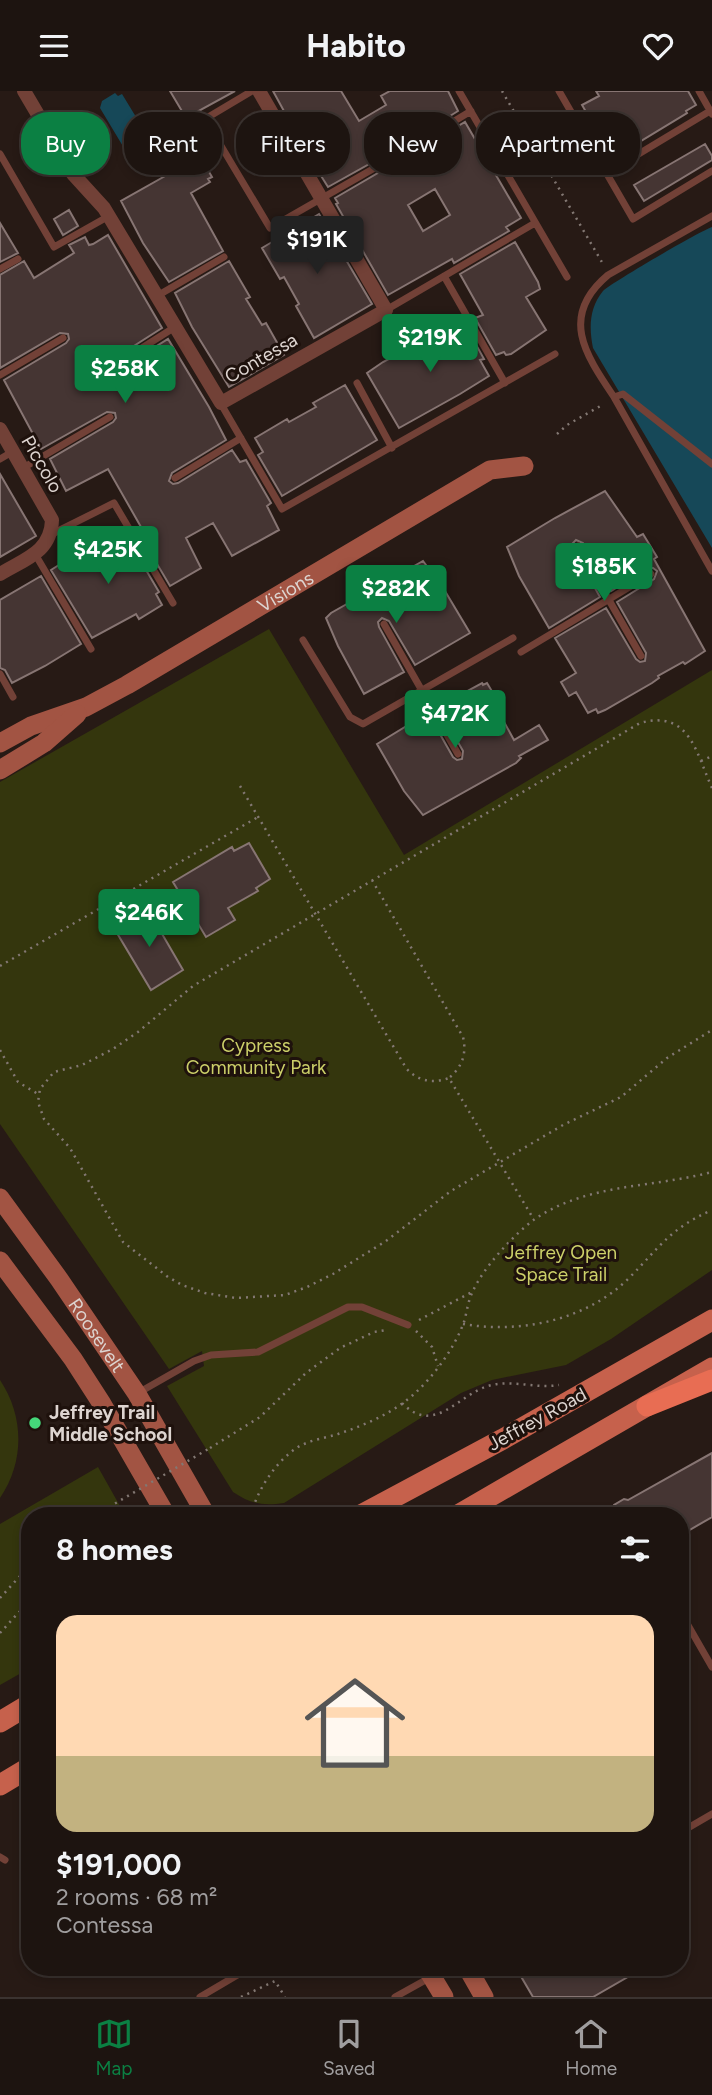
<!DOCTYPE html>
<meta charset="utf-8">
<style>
:root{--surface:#1d1410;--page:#2a211e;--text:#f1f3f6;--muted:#a09e9f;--line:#3b3330;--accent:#0b8043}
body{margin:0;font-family:Figtree,sans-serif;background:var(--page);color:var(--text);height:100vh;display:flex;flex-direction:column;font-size:26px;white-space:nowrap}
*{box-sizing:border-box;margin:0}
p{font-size:23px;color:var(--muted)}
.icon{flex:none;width:38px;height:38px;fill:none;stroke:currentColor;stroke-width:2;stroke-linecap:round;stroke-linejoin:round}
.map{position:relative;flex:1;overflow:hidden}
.side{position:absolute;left:21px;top:1416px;width:668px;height:469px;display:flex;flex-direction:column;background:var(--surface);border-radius:28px;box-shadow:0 4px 10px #0003,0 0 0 2px var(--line)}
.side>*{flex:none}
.top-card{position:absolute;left:21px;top:21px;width:670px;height:63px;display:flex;gap:14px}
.price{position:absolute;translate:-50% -60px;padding:0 16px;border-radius:7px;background:var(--accent);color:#fff;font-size:23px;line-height:46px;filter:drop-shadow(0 2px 4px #0008)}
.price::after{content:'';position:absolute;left:50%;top:42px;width:21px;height:16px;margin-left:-10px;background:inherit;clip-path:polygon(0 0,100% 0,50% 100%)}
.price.on{background:#222;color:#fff}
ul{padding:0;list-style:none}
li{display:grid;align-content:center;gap:14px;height:371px;padding:0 35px}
li span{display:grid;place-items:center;height:217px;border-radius:21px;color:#555}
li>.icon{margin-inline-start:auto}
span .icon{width:126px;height:126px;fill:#fffc;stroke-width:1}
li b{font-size:30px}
h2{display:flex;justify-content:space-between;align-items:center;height:84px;padding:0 35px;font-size:30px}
.pill{padding:0 24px;border-radius:28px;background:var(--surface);box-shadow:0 4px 10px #0003,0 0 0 2px var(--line);font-size:24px;line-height:63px}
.pill.on{background:var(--accent);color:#fff}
header{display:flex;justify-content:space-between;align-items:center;height:91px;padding:0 35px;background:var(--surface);font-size:32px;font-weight:700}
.tabs{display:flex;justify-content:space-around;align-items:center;height:98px;border-top:2px solid var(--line);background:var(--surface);font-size:19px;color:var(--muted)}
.tabs a{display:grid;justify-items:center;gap:4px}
.tabs .on{color:var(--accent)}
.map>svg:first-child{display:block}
.green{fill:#34360d}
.water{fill:#164858}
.building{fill:#453533;stroke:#877573;stroke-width:2;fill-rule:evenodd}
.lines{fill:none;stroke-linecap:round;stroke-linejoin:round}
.path{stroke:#837873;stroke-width:2.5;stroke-dasharray:2 5;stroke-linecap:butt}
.lane{stroke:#724137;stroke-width:7}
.street{stroke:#724137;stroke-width:14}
.secondary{stroke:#a25443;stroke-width:19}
.primary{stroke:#c6614c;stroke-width:21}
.highway{stroke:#e86d53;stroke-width:21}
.path-bridge{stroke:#837873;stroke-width:2.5;stroke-dasharray:2 5;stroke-linecap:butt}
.poi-dot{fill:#45d77a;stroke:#1e110c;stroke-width:2.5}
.labels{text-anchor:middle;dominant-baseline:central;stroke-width:6;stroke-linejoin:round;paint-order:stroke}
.street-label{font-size:19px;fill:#ddd4d0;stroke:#1e110c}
.park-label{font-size:19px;fill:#ccd069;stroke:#1e110c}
.poi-label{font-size:19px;font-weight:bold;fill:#ddd4d0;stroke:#1e110c;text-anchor:start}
</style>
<header><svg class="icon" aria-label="menu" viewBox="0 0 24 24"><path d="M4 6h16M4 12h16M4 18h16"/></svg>Habito<svg class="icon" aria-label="heart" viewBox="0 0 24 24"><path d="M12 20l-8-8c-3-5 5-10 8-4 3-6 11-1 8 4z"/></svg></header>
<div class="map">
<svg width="712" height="1906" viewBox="0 0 712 1906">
<rect width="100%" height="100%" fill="#271a15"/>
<path class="green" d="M269 538 404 764 712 579V1179L611 1248 566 1274 492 1289 461 1302 284 1412C263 1415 251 1413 233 1401L167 1295 204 1275 202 1260 169 1278 0 1033V691Z
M0 1289C24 1325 25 1370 0 1407Z
M98 1376 125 1424H30V1577L0 1594V1433Z"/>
<path class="water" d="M115 2 118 5 122 3 147 44 144 47 145 52 131 60 128 57H124L100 17 102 10Z
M712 136V457L593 257C589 237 589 217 603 200 611 192 700 140 712 136Z"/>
<path class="building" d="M170 0H235L186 27Z
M273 0H341L359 30 386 14 381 5 390 0H448L458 20 402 55 399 63 403 66 408 65 465 31 521 127 506 136 509 140 454 172 452 168 388 204 336 113 338 112 335 107 388 76 391 69 387 65 382 66 328 96 308 64ZM435 98 450 124 423 140 408 114Z
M596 0H688L696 14 686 20 687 22 631 56 611 64 582 14 599 5Z
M82 25 91 41 93 40 107 68 93 76 85 62 82 63 68 33Z
M705 53 712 65V69L644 110 634 94Z
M192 59 194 62 197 60 212 86 208 88 210 91 191 102 223 160 169 191 143 152 121 110 174 80 171 76 175 73 173 70Z
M69 119 78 135 63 144 54 128Z
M319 123 372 213 314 247 296 215 299 213 284 186 280 188 262 157Z
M0 132 18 162 0 171Z
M108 144 162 237 109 271 107 279 110 282 115 281 168 248 209 316 226 349 172 382 169 390 173 393 178 392 232 359 240 371 246 369 271 412 267 415 279 439 232 465 213 432 186 447 201 477 170 495 137 439 141 436 108 378 66 400 50 368 113 331 116 327 115 322 107 321 41 358 4 289 66 252 69 248 68 243 60 242 0 277V184L24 170 34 187 74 162 69 154 85 146 89 154 93 153Z
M515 151 538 191 540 198 526 206 546 239 511 263 506 264 504 261 496 264 475 227 483 224 460 183Z
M229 170 250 206 246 208 262 234 266 232 284 264 229 296 192 236 175 202Z
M457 229 459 234 464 232 484 268 480 269 489 285 460 303 399 337 367 282 383 271 398 263 400 267 427 252 424 248Z
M345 294 377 349 282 405 258 364 263 361 255 347 287 328 289 331 316 316 313 312Z
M0 383 36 445 0 466Z
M605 400 637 446 643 443 657 466 654 468 705 560 685 573 683 571 658 585 659 587 652 592 605 619 598 622 596 618 588 622 576 601 569 605 561 591 576 582 555 547 606 517 636 568 640 571 645 570 646 562 617 511 654 488 657 480 653 477H648L611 500 583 452 576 449 572 453 573 458 600 506 549 537 519 485 507 456 555 427Z
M126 445 159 501 156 503 162 514 139 528 136 523 92 547 51 479 81 460 87 466Z
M423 470 442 495 470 542 415 574 389 530 382 527 378 531 379 536 404 581 364 603 338 555 326 527 331 522Z
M41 485 81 553 45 575 12 592 5 579 0 577V509Z
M482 592 483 594 487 592 496 607 492 609 514 649 539 634 548 649 519 665 521 667 516 672 423 724 404 700 377 653 428 622 453 666 457 669 462 668 463 660 438 616Z
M249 752 270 788 256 797 258 800 228 817 235 829 206 846 173 791 232 756 234 760Z
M147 817 183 879 151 899 114 837Z
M712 1362V1426L681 1444V1424H611L614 1414 624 1408 628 1409Z
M529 1876H645L593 1906H533L519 1882Z"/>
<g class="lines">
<path class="path" d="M502 0 603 173
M557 343 567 334 604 313
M701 670 712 665
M240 695 406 977C417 990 433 993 449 987L533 1127
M712 697C696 662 690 618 640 632L193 895 138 941 113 958 82 974 54 981 40 998 38 1011 44 1028 70 1057 123 1151 168 1186 182 1194 205 1202 236 1207 285 1204 307 1196 333 1183 386 1150 451 1100 563 1034 621 1006 667 967 712 939
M372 789 463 946C467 963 462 976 449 987
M0 875 258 726
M0 959 18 991 38 1003
M419 1229 472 1201
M463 1233C521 1243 587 1229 629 1187 660 1156 669 1138 712 1119
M416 1240 432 1256 438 1275
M402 1312C434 1345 458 1304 488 1295 511 1288 536 1298 559 1294
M210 1357 260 1326 306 1282 340 1257 374 1241 386 1239
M95 1424 109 1416
M251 1424C257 1399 276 1370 298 1356 310 1349 325 1347 338 1343 365 1334 391 1323 413 1304 434 1285 454 1258 464 1231 467 1221 468 1209 473 1200 483 1177 514 1143 535 1128 588 1092 652 1097 712 1081
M0 1507 30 1474
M0 1542 19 1521 30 1515
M241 1906 275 1890 285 1906"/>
<path class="lane" d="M252 0 205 28 270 137 385 71
M459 0 567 186
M559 0 633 128 712 80
M699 0 712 23
M405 60 471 20
M0 63 54 156 109 125
M607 82 710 20
M712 125 608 184C559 225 585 263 614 306L712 480
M0 178 18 168
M444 185 505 292
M157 205 224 166
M386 219 535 132
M112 276 175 236
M0 284 63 247
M357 292 392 357
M614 306 623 303 712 373
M221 313 282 418 555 263
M0 368 12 361
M23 377 110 326
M175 387 241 347
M52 443 114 412 173 512
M578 455 641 565
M35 463 91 558
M384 533 458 663
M303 549 350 626 363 633 513 547
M521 561 651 483
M0 583 13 606
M138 1302 194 1270 211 1264 258 1261 348 1216H362L408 1234
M681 1522 712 1576
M681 1741 712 1723
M0 1766 5 1769
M200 1906 251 1876
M395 1906 431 1886"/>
<path class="street" d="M24 0 73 83 104 117 221 312 386 219 259 0
M0 338 52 429C51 461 25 468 0 483"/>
<g class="secondary">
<path id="s1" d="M0 652 31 635 86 616 127 594 490 379 524 375"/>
<path d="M0 679 44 652 77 623"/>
<path id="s2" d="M0 1107 59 1188 137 1303 206 1424"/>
<path d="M0 1170 73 1268 102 1313 166 1424"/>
<path d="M426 1876 444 1906"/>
<path d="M467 1876 484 1906"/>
</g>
<path class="primary" d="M361 1424 503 1348 712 1229
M458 1424 712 1277
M0 1631 30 1613
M0 1694 30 1676"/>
<path class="highway" d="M647 1315 712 1289"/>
<path class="path-bridge" d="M109 1416 210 1357"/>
</g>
<circle class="poi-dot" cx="35" cy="1332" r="7"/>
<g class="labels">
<g class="street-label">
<text transform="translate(261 267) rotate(-30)">Contessa</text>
<text transform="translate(42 373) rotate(60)">Piccolo</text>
<text stroke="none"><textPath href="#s1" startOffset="324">Visions</textPath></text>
<text stroke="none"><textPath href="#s2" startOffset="168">Roosevelt</textPath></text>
<text transform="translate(537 1328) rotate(-29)">Jeffrey Road</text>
</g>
<g class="park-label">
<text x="256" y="954">Cypress<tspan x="256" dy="22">Community Park</tspan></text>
<text x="561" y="1161">Jeffrey Open<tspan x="561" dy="22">Space Trail</tspan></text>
</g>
<g class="poi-label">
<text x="49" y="1321">Jeffrey Trail<tspan x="49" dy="22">Middle School</tspan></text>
</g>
</g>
</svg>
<b class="price on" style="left:317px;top:185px">$191K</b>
<b class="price" style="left:430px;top:283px">$219K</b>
<b class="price" style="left:125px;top:314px">$258K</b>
<b class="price" style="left:108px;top:495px">$425K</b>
<b class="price" style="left:604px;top:512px">$185K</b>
<b class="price" style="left:396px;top:534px">$282K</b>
<b class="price" style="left:455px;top:659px">$472K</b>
<b class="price" style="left:149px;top:858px">$246K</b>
<div class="top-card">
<a class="pill on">Buy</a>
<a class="pill">Rent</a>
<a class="pill">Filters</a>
<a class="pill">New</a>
<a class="pill">Apartment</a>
</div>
<section class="side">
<h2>8 homes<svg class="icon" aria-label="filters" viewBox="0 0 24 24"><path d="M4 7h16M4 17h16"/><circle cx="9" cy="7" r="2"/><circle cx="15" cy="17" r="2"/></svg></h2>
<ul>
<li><span style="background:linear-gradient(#ffd9b3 65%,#c2b280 0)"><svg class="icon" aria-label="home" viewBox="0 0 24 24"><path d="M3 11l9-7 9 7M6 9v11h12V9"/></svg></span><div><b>$191,000</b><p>2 rooms · 68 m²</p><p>Contessa</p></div></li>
</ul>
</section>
</div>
<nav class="tabs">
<a class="on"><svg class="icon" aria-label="map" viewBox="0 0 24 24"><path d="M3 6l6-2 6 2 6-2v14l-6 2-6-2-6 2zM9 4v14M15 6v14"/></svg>Map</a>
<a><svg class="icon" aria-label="saved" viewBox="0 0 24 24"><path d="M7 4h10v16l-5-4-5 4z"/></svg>Saved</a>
<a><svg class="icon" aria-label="home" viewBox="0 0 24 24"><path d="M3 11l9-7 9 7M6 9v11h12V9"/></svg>Home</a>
</nav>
